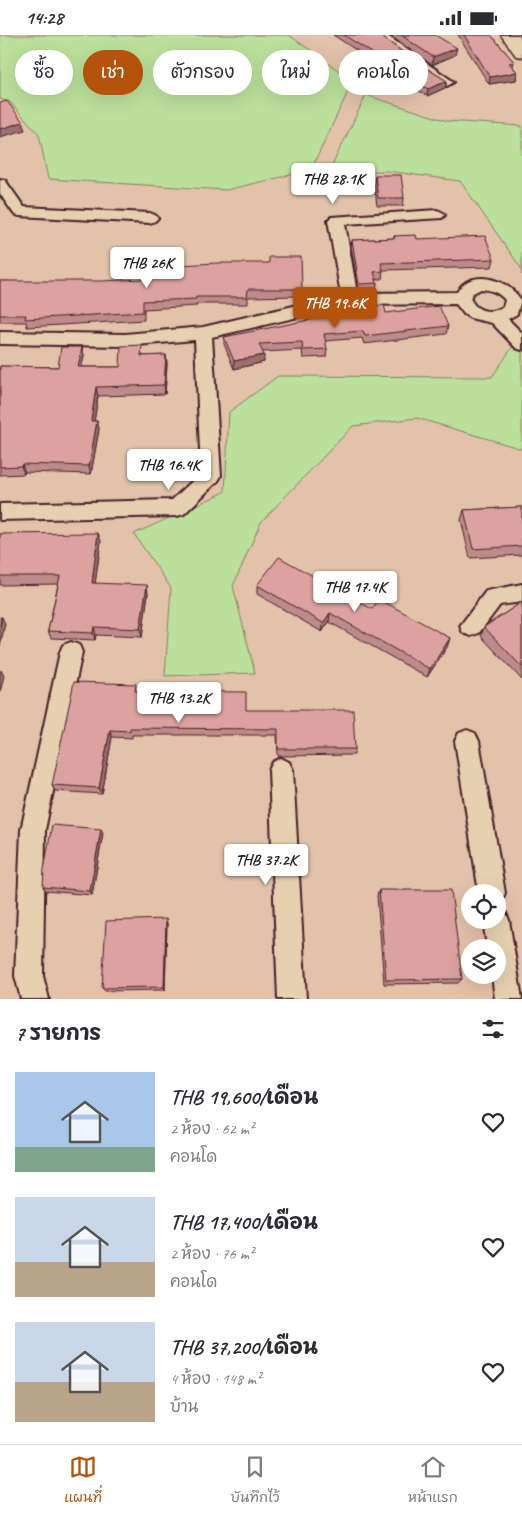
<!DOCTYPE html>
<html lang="th">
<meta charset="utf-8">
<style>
:root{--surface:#fff;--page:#f7f7f7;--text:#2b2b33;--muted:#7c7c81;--line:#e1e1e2;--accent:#b45309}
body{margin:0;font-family:Caveat,"Playpen Sans Thai",sans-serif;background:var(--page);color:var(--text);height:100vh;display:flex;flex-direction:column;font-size:19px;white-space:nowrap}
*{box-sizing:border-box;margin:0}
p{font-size:16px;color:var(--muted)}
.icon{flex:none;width:28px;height:28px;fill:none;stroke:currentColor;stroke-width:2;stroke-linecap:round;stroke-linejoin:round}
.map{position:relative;height:964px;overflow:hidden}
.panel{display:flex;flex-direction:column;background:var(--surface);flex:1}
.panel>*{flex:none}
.banner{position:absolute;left:15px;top:15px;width:492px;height:45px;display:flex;gap:10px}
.fabs{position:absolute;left:461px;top:849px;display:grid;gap:10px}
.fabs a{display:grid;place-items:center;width:45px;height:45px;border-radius:50%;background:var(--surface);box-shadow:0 5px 20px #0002;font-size:25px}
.price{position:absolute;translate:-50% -42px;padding:0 11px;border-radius:5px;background:#fff;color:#222;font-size:16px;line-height:32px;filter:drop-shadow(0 1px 2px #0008)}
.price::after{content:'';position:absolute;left:50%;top:30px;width:15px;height:11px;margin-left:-8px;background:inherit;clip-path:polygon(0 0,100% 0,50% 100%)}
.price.selected{background:var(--accent);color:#fff}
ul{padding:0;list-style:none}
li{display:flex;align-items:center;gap:15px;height:125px;padding:0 15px}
li span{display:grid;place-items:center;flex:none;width:140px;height:100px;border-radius:0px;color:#555}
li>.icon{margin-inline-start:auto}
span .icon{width:60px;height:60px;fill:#fffc;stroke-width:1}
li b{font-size:21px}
h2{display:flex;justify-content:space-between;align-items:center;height:60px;padding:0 15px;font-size:21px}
.chip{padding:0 18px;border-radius:22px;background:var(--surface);box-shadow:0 5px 20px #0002;font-size:18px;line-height:45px}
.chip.selected{background:var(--accent);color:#fff}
.status{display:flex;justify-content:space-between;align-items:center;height:35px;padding:0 25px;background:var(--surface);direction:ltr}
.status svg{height:14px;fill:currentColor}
.tabs{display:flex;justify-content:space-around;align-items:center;height:70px;border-top:1px solid var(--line);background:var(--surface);font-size:14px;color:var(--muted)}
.tabs a{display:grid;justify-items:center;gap:2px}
.tabs .selected{color:var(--accent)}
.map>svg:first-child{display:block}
.green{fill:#bae09b;stroke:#828063}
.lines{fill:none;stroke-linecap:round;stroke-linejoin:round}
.street-casing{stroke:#4a1f2b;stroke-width:4}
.secondary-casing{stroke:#4a1f2b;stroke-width:3}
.street{fill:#e6d0af;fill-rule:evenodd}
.secondary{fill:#e6d0af;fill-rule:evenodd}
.wall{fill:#bd8b89;stroke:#4a1f2b}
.shaded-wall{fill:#9a716f;stroke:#4a1f2b}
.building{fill:#dca29f;stroke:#4a1f2b}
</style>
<div class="status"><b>14:28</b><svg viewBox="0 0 49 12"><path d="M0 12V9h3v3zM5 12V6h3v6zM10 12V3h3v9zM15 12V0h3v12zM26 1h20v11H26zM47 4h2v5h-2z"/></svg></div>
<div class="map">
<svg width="522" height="964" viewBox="0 0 522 964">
<rect width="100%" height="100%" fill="#e3c2aa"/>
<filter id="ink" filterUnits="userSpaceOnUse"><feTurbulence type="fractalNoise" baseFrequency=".02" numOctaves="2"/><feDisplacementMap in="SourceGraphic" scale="10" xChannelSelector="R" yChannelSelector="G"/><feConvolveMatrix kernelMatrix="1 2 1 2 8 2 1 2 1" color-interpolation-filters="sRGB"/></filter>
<g filter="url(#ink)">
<path class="green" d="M0 0H289L353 46 311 135 226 155 48 144 39 99 10 67 0 64Z
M366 60 447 86 522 91V240L521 233 460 146 387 136 329 137Z
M522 298V414L417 383 353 391 261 487 233 551 255 638 165 641 171 553 134 499 225 457 229 377 278 341 492 342Z"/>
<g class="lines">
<g class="street-casing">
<path id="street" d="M372 0H386L454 47 447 51 442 50Z
M0 144 5 145 24 172 150 178 155 180 158 183 155 186 150 188 19 181 14 179 0 159Z
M437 175 442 177 445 180 442 183 345 189 357 258 457 257C471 232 508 244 521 265L517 279 508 284 522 298V315L516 313 492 288 470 283 464 279 456 269 350 270 212 302 221 441 218 446 184 479 177 481 0 485V469L172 465 201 438 195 305 125 311 0 309V297L125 299 203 292 341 260 328 185 331 182ZM481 254C491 255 498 257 505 265L503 272C491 279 476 277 470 263L473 258Z
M522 549V567L500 570 479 598 471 601 463 598 460 591 486 556Z
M71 607 79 610 82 617 45 795 43 941 49 964H21L15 941 21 795 60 617 63 610Z
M467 695 475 698 479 706 505 858 501 867 498 869V858H479L455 706 459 698Z
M281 723 289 727 293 735 306 964H278L269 735 273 727Z
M498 873 505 876 509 885 522 964H495L492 940H498V912H487L483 885H498Z"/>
</g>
<g class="secondary-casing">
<path id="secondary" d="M501 0H519L522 5V22L516 21Z"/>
</g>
<use href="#street" class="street"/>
<use href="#secondary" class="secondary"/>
</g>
<path class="wall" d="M333 0H379L418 28 447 46 445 53 427 61Z
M389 0H435L455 20 432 30Z
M458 0H491L514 27 513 32 517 37 516 45 489 49Z
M375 140 404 163 403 171H377L374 148Z
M394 201 417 204 494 224 492 232 383 235 382 244H376L377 248 376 256H359L351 212 352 205 394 203Z
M0 246 302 254V261L248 262V269H196L197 271 144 274V285L27 292 26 287H0Z
M386 278 448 291 446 299 364 309 362 303 325 306 327 314 326 322 303 323 302 315 262 317 264 327 234 334 224 309V302Z
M143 319V321L166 320 167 329 165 359 98 361 94 386H97L99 394 91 439 25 437 24 439 0 440V331L58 332 84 320 82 332H120Z
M522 472V520L470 523 461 485 464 475Z
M0 499 101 506 95 548 148 558 142 602 96 600 95 605 51 603 48 596 58 549 0 550Z
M257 550 372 574 450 603 447 612 427 642 329 587 322 597 257 559Z
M522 567V645L481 601 484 592Z
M137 656 246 675 355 714 354 720 278 721 277 700H132V703L112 702 102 759 55 756 52 750Z
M103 798 92 860 46 856 43 852Z
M379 855 462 944 458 948 384 949 377 861Z
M167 888 165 955 105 956 102 953Z"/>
<path class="shaded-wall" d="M457 13 455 20 432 30 433 22Z
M517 37 516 45 489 49 490 42Z
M447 46 445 53 427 61 428 54Z
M23 87 25 95 0 102V94Z
M82 312 84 320 80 341 78 332Z
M166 320 167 329 165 359 164 350Z
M264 320V327L234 334V326Z
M96 352 98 361 93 394 91 386Z
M97 386 99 394 91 439 89 431Z
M22 429 25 437 24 439 21 431Z
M98 498 101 506 94 556 92 548Z
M147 550 148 558 142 602 140 594Z
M330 578 329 587 322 597 323 588Z
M2 582 5 589 0 612V591Z
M94 592 96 600 95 605 93 598Z
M450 603 447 612 427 642 430 634Z
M1 635 4 641 0 658V639Z
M110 695 112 702 102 759 99 753Z
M101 794 103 798 92 860 90 856Z
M166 884 167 888 165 955 164 952Z"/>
<path class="building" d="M344 0H379L418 28 447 46 428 54Z
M401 0H435L457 13 433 22Z
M464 0H491L514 27 509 28 517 37 490 42Z
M7 66 23 87 0 94V68Z
M375 140H401L404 163H378Z
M416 200 417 204 485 201 494 224 381 228 383 236 374 237 377 248 359 249 352 205 395 203 394 201Z
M269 222H301L302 254H248L247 262H196V264L143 266V277L25 284 26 280H0V246H101L163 243 162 231 217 228H269Z
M384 270 386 278 439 271 448 291 365 301 363 296 324 299 327 314 303 315 302 307 259 309 264 320 234 326 224 302Z
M142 310 141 321 166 320 164 350 96 352 91 386H97L89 431 22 429 21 431 0 432V331L58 332 61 312H82L78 332H120L121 311Z
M522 472V511L473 514 464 475Z
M98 498 92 548 147 550 140 594 94 592 93 598 48 596 60 541H0V499Z
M279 522 372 574 379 564 450 603 430 634 330 578 323 588 257 550Z
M522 567V632L484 592Z
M0 582H2L0 591Z
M74 647 136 649 135 656 246 657V675H353L355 714H278V694L130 693V696L110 695 99 753 52 750Z
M52 790 101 794 90 856 43 852 44 834Z
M379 855H451L462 944 386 945Z
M166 884 164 952 102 953 106 886Z"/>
</g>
</svg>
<div class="fabs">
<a><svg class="icon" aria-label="locate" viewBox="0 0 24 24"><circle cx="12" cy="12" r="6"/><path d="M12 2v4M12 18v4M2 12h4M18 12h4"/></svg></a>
<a><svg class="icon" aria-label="layers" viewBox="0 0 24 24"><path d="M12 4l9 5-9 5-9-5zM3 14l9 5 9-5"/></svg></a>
</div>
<b class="price" style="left:333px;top:170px">THB 28.1K</b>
<b class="price" style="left:147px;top:254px">THB 26K</b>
<b class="price selected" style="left:335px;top:294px">THB 19.6K</b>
<b class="price" style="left:169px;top:456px">THB 16.4K</b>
<b class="price" style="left:355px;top:578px">THB 17.4K</b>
<b class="price" style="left:179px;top:689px">THB 13.2K</b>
<b class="price" style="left:266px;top:851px">THB 37.2K</b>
<div class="banner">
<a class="chip">ซื้อ</a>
<a class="chip selected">เช่า</a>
<a class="chip">ตัวกรอง</a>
<a class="chip">ใหม่</a>
<a class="chip">คอนโด</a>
</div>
</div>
<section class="panel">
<h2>7 รายการ<svg class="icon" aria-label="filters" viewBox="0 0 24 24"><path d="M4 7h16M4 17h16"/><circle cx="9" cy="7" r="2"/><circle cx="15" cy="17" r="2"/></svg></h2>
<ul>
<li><span style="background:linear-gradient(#a9c7e8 75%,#7fa58c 0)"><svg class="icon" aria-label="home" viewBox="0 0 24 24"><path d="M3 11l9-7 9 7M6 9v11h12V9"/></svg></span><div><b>THB 19,600/เดือน</b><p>2 ห้อง · 62 m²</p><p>คอนโด</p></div><svg class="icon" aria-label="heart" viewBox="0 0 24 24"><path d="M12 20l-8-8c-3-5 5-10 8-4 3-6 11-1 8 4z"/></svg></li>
<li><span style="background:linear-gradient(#c9d6e8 65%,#b9a48a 0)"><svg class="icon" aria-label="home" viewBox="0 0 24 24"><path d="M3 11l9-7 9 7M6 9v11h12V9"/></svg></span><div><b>THB 17,400/เดือน</b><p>2 ห้อง · 76 m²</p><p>คอนโด</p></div><svg class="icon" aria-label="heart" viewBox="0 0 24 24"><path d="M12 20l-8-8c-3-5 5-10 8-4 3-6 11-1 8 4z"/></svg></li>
<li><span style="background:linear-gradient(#c9d6e8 60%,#b9a48a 0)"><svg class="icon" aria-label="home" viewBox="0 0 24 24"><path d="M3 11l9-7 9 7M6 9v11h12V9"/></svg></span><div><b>THB 37,200/เดือน</b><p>4 ห้อง · 148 m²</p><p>บ้าน</p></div><svg class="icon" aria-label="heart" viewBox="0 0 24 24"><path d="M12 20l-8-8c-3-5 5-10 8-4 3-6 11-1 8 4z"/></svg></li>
</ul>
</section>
<nav class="tabs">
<a class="selected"><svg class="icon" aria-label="map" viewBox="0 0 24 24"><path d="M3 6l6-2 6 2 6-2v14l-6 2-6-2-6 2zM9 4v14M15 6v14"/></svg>แผนที่</a>
<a><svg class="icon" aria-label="saved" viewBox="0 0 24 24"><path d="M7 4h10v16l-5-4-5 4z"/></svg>บันทึกไว้</a>
<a><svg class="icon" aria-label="home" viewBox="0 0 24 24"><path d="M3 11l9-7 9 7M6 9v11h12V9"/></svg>หน้าแรก</a>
</nav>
